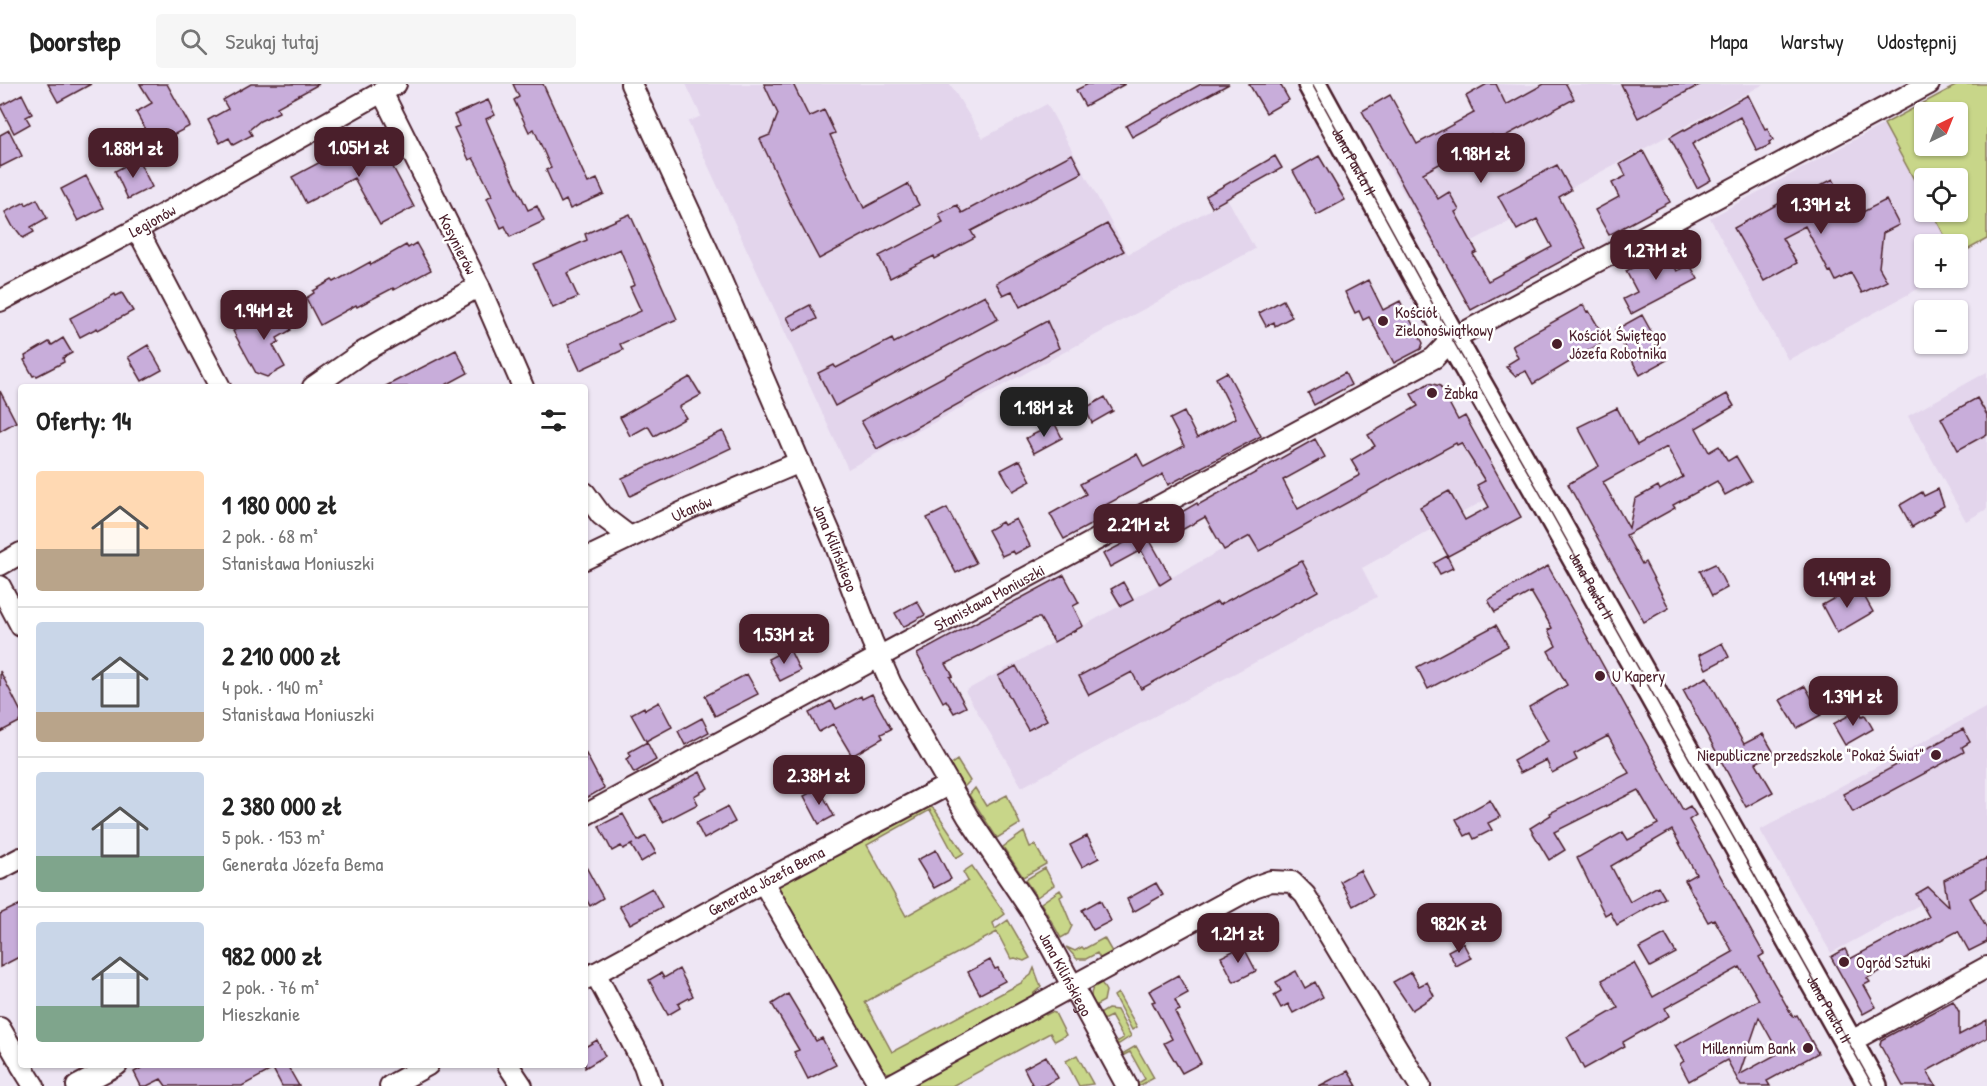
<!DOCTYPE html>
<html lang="pl">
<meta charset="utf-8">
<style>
:root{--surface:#fff;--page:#f6f6f6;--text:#222;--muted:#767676;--line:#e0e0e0;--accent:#4a1f2b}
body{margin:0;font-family:"Patrick Hand",sans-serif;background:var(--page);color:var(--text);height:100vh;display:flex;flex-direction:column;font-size:22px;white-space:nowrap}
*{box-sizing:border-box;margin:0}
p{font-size:20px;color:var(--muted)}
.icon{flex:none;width:33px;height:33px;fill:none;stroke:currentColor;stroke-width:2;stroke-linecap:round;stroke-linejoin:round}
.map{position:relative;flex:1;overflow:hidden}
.side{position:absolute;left:18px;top:300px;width:570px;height:684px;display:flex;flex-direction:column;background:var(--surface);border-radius:6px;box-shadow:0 2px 4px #0004}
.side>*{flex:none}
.needle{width:39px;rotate:43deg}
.controls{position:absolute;left:1914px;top:18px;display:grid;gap:12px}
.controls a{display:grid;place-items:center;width:54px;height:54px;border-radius:6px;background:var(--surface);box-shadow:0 2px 4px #0004;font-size:30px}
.price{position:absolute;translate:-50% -51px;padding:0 14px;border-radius:12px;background:var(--accent);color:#fff;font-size:20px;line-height:39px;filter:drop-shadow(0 2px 3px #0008)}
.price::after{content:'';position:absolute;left:50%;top:36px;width:18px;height:14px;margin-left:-9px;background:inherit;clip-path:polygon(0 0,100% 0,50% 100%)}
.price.active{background:#222;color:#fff}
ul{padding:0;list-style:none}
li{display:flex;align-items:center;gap:18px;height:150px;padding:0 18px}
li+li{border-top:2px solid var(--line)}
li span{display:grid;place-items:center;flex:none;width:168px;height:120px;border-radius:6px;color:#555}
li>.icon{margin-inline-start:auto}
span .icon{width:72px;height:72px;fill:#fffc;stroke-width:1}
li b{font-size:26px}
h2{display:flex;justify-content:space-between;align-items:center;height:72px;padding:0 18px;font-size:26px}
header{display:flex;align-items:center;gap:36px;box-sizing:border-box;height:84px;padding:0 30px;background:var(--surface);border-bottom:2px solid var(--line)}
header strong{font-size:28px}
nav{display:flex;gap:33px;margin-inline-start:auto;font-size:21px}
.search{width:420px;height:54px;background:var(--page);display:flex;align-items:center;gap:15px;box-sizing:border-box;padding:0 21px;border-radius:6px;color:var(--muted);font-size:22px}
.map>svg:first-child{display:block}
.built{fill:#e3d5ec}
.green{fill:#c8d689;stroke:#897a5a;stroke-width:1.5;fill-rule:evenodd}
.building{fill:#c8adda;stroke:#4a1f2b;stroke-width:1.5;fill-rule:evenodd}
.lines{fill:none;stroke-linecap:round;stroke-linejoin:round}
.minor-casing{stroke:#4a1f2b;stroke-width:24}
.secondary-casing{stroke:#4a1f2b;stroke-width:32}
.minor{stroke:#fff;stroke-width:20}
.secondary{stroke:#fff;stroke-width:27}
.tram{stroke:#4a1f2b;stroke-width:1.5}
.poi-dot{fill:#4a1f2b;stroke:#fff;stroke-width:2}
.labels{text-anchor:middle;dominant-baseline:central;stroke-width:5;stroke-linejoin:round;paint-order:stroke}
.street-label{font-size:16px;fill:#4a1f2b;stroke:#fff}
.poi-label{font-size:16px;fill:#4a1f2b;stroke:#fff;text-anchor:start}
</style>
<header>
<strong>Doorstep</strong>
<div class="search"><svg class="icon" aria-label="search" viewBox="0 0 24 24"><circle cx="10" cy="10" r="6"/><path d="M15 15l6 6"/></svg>Szukaj tutaj</div>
<nav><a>Mapa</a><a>Warstwy</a><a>Udostępnij</a></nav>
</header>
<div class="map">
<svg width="1987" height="1002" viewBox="0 0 1987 1002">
<rect width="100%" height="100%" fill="#eee6f4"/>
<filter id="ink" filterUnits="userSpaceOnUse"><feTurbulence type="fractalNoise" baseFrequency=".0167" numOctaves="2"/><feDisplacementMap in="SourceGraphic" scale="12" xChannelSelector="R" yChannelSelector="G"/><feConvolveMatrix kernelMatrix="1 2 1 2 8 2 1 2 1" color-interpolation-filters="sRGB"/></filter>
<g filter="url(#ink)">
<path class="built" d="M686 0H950L983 54 1047 20 1128 170 1228 116 1255 165 848 385 688 38 701 32Z
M1495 0 1522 1 1764 0 1441 174 1386 78 1513 5 1501 11Z
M1884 40 1924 114V128H1932L1949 160H1924V194H1938L1788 276 1710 134Z
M1987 288V425L1966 437 1908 332Z
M1465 332 1505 405 1362 484 1377 513 1022 703 965 607Z
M1987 623V804L1930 836 1921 820 1831 869 1760 746Z"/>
<path class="green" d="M1959 0H1987V155L1958 171V160H1949L1932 128H1958V94H1924V114L1884 40ZM1924 28H1958V62H1924Z
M957 676 970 697 964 703 950 681Z
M975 704 986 722 1007 711 1020 740 997 754 969 711Z
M924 721 927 724 931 723 935 726 964 769 956 774 930 726 867 761 906 832 968 797 963 788 972 782 1005 830 993 839 995 845 1008 836 1030 874 1024 877 1015 874 1011 875 997 848 865 918 892 968 1023 898V897L1031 891 1034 884 1041 903 1034 909 1036 913 897 987 886 989 879 986 776 799Z
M1024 748 1030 763 1035 761 1046 780 1023 793 1003 763Z
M1045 784 1054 801 1037 813 1025 796Z
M1060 806 1063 811 1060 813 1072 842 1068 850 1061 854 1041 819Z
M1104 854 1115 873 1102 878 1097 869 1086 875H1077L1066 863 1075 867 1082 863 1084 865Z
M1100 896 1106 907 1104 917 1093 923C1089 911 1091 903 1100 896Z
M1118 909 1137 943 1132 946 1114 912Z
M1108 925 1117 926 1131 952 1119 960H1114L1123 954 1111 932 1101 937 1098 931Z
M1043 926 1046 931 1051 928 1055 929 1066 951 1055 957 1050 949 952 1002H911L913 999Z
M1136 962 1154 994 1139 1002 1135 1001 1145 995 1130 968 1120 973 1122 970Z
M1077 971 1093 1000 1079 1002 1066 977Z"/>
<path class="building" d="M48 0H91L58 18Z
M140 0H167L190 42 154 61 136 28 152 19Z
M251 0H319L277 23 279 28 260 37 249 46 252 51 233 61 229 54 220 59 208 36 228 25 223 16Z
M513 0H543L588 99 597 95 604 110 570 125 566 116 561 119 546 86 551 84 534 45 529 48 514 16 519 13Z
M764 0H793L809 33 824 26 835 49 830 51 864 124 908 100 919 121 819 175 796 132 760 55 770 51 778 30Z
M1088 0H1125L1085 22 1076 6Z
M1201 0H1229L1132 53 1126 42Z
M1249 0H1280L1289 16 1266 29Z
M1487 0H1496L1506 21 1544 0H1566L1574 15 1496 57 1492 51 1423 89 1438 115 1449 108 1459 126 1455 128 1477 168 1473 170 1488 197 1552 163 1537 135 1517 146 1498 112 1557 81 1571 106 1559 113 1586 164 1471 226 1362 27 1390 11 1417 60 1474 29 1466 12Z
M1621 0H1701L1638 34Z
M22 10 32 30 26 33 30 40 14 49 0 22Z
M1748 11 1765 45 1767 44 1773 56 1769 58 1770 61 1757 67 1740 33 1692 60 1711 96 1697 104 1670 53 1684 45 1685 46Z
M488 16 495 31 486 35 502 72 528 126 537 122 544 137 510 153 505 142 501 144 487 114 492 111 478 83 473 74 469 76 454 44 459 42 454 31Z
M9 46 22 72 0 83V51Z
M375 49 414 123 380 141 354 94 306 119 292 93Z
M1643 67 1670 118 1609 151 1595 126 1619 113 1612 99 1626 92 1620 80Z
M1072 70 1082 89 971 147 975 154 935 175 934 172 890 194 879 172 943 139 939 130 957 121 962 129Z
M1275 72 1282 84 1212 123 1206 112Z
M1319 72 1345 116 1317 131 1293 87Z
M138 75 152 103 128 115 115 87Z
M86 92 103 124 78 137 61 105Z
M1833 95 1846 120 1861 129 1886 116 1899 141 1883 149 1879 183 1887 197 1862 209 1851 189 1836 197 1831 187 1829 188 1805 142 1782 154 1797 179 1764 197 1734 144 1791 113 1793 116Z
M37 115 47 134 31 143 34 148 23 154 16 145 13 143 5 128 25 118 26 121Z
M630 130 677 235 620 260 623 266 580 286 568 260 641 227 630 203 635 201 620 165 567 189 578 213 553 224 533 180 587 156 585 150Z
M1107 140 1124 167 1020 223 1012 207 1003 211 996 199Z
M416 159 431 186 394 206 393 204 357 223 356 221 320 241 306 214 314 209 313 207 332 196 334 198 370 178 371 181 406 161 408 164Z
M1666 167 1677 187 1690 181 1698 195 1631 230 1623 215 1637 208 1626 187Z
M1368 196 1383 226 1400 217 1423 259 1421 265 1394 279 1369 233 1363 236 1359 227 1355 229 1345 208Z
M122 209 133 227 98 246 97 244 80 253 70 234 115 210 116 212Z
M985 211 998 235 835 322 818 289 834 281 836 284 892 255 894 259Z
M1283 216 1292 233 1275 242 1274 238 1266 242 1259 229Z
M280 221 291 246 277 254 279 258 273 261 285 283 267 293 256 289 233 247Z
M810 221 817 235 794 247 787 233Z
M1583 221 1587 228 1589 227 1606 256 1533 300 1526 287 1515 292 1506 283 1509 282 1508 280 1518 274 1512 261Z
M1642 231 1667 276 1640 291 1615 246Z
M1047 237 1059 264 877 365 861 337Z
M63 254 72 269 63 274 64 278 37 292 36 291 33 292 24 276 26 275 25 272 49 258 52 261Z
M148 261 162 286 142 297 128 273Z
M456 266 468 289 442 303H384Z
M1227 288 1261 352 1168 401 1163 390 1100 424 1105 433 1064 455 1050 430 1086 410 1080 400 1137 370 1144 383 1184 362 1170 335 1184 328 1197 354 1236 334 1216 294Z
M1345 289 1351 301 1314 321 1308 309Z
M690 293 701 311 679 323 686 334 654 352 648 342 630 352 620 333Z
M1429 299 1440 302 1458 336 1465 332 1521 433 1448 472 1420 423 1449 407 1465 436 1489 423 1477 401 1485 397 1461 359 1457 361 1456 359 1259 467 1250 452 1224 466 1205 433 1180 447 1173 433 1197 419 1198 421 1315 355 1325 373 1283 396 1298 425 1360 391 1351 376 1375 362 1368 351 1418 322 1411 310Z
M0 307 16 338 0 347Z
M1727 310 1734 322 1696 344 1709 368 1719 362 1728 377 1736 372 1751 397 1725 411 1717 397 1673 421 1675 424 1626 451 1642 480 1645 478 1669 524 1644 538 1568 400 1599 382 1578 343 1617 324 1637 361ZM1667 363 1683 393 1660 406 1658 402 1635 415 1629 444 1603 398Z
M1105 313 1113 327 1092 339 1085 324Z
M1977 314 1987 331V350L1958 366 1941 334Z
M1055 340 1062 354 1034 369 1026 354Z
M723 347 731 364 630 412 622 394Z
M1020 376 1031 397 1013 407 1001 386Z
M1938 405 1944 422 1933 428 1934 430 1912 443 1900 421 1922 408 1924 412Z
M947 424 976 479 956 489 927 434Z
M1016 435 1030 462 1015 470 1013 467 1002 472 988 446 1002 438 1004 441Z
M1143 444 1171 494 1160 501 1141 466 1110 483 1103 470 1134 454 1132 450Z
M1447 472 1453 484 1440 490 1434 479Z
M1302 477 1318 507 1141 605 1132 588 1089 611 1079 592 1217 518 1219 521Z
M1715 480 1727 504 1712 512 1700 487Z
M1548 482 1683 726 1690 722 1696 731 1689 736 1764 870 1759 873 1793 933 1797 931 1818 969 1767 997 1770 1002H1741L1727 976 1689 997 1680 980 1684 977 1675 962 1759 916 1740 883 1665 924 1669 932 1623 958 1625 962 1584 985 1567 953 1618 924 1602 896 1634 879 1653 913 1733 868 1714 835 1708 838 1685 796 1696 790 1672 746 1611 782 1630 818 1658 802 1665 814 1617 841 1610 828 1605 831 1577 774 1623 748 1628 756 1658 740 1638 706 1554 748 1565 766 1549 776 1530 744 1551 731 1550 729 1629 689 1608 652 1574 670 1577 676 1552 689 1546 676 1520 689 1513 677 1548 657 1529 623 1567 601 1548 567 1556 562 1548 546 1552 544 1531 508 1495 528 1488 516ZM1759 933 1779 969 1739 991Z
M1064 491 1079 519 1073 522 1083 542 1054 558 1040 534H1036L946 580 953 592 950 593 966 623 954 629 946 616 943 618 917 570Z
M1123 498 1133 516 1121 522 1111 505Z
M1858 501 1873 528 1837 549 1822 521Z
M917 517 925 531 903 543 895 529Z
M1496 541 1508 562 1428 605 1417 583Z
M1722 559 1729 573 1706 585 1699 571Z
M789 564 800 587 780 597 768 575Z
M1016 582 1047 636 1028 646 998 592Z
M0 587 21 628V637L0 648Z
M747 590 758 610 715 632 705 612Z
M1707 593 1744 660 1763 650 1774 669 1756 679 1773 708 1746 723 1683 606Z
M1805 602 1821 631 1797 644 1780 616Z
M872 610 891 645 881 650 883 654 852 672 833 640 819 648 809 629 831 617 836 625 861 612 862 615Z
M659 618 672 643 646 657 631 630 644 623 645 626Z
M1859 626 1862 632 1865 631 1873 645 1845 661 1833 640Z
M702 634 709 648 685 661 678 647Z
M1963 645 1970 658 1962 663 1964 668 1853 728 1843 710Z
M647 658 656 676 634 689 626 675 631 672 629 668Z
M585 668 604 704 585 715Z
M700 688 708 704 694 712 698 720 663 738 650 715Z
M819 704 834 732 819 740 804 712Z
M1490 716 1500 733 1488 739 1492 746 1474 755 1471 749 1465 752 1456 735Z
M727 723 735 738 704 755 696 739Z
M623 730 638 757 646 752 656 769 641 778 631 761 633 760 623 765 621 762 612 767 599 742Z
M1087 752 1099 774 1082 783 1070 761Z
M936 766 951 795 934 804 917 776Z
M1987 774V804L1970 814 1987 845V858L1969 867 1958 847 1867 894 1870 898 1864 901 1876 923 1863 930 1831 873 1845 865 1850 875 1929 833 1916 810 1928 803 1948 822 1944 796Z
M585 781 603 814 590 822 585 813Z
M1360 786 1373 811 1353 822 1340 797Z
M1156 799 1163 811 1133 828 1127 815Z
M652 804 662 823 630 840 619 822Z
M1100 816 1111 837 1093 846 1082 826Z
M21 820V872L0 883V830Z
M1665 850 1676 869 1650 883 1639 864Z
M1463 859 1471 874 1456 882 1448 867Z
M1243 862 1256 887 1234 898 1221 873Z
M990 876 995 885 998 884 1005 897 980 910 968 888Z
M679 885 693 912 678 920 680 924 668 931 649 896 661 889 664 894Z
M1296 887 1305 904 1315 898 1323 913 1293 929 1288 920 1281 924 1274 911 1281 907 1276 898Z
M1411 888 1419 902 1427 898 1434 912 1412 926 1393 898Z
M1178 891 1188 909 1175 916 1180 926 1175 928 1201 979 1182 989 1164 959 1172 955 1152 918 1155 917 1149 907Z
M788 910 816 957 822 954 836 981 808 995 794 968 799 966 772 920Z
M1953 917 1959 928V951L1987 936V954L1927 987 1936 1002H1903L1880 961 1881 956Z
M597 956 605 972 585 984V963Z
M1046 972 1058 994 1043 1002H1033L1024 984Z
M147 981H287L299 1002H282L273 985 242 1002H166L161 995 147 1002H141L134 988Z
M1348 987 1357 1002H1319Z"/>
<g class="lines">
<g class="minor-casing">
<g id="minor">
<path id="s1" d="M631 0 718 189 835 460 872 557 891 600 968 733 1032 828 1127 1002"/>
<path d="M137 145 220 303"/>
<path d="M479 202 523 303"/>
<path id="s2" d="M0 217 137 145 396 0"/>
<path d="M313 303 363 268 479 202 382 8"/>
<path d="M585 409 601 431 630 453"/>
<path id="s3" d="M585 475 689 425 800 378"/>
<path d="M0 481 21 469"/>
<path d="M0 502 21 542"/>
<path id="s4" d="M585 731 1434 274 1452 255 1929 0"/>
<path d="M0 785 21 774"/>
<path d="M763 798 880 1002"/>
<path d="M595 889 644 981 651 1002"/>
<path id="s5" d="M585 895 763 798 948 701"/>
<path d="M0 944 21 980"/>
<path d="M1848 959 1987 883"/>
<path d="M21 981 34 1002"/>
<path d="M508 981 522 1002"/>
<path d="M77 1002 117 981"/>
<path d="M390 1002 428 981"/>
<path d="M889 1002 1254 803 1271 797 1292 798 1305 811 1420 1002"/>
</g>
</g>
<g class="secondary-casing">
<g id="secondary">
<path id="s6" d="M1312 0 1452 255 1549 425 1873 1002"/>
</g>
</g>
<use href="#minor" class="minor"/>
<use href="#secondary" class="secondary"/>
<path class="tram" d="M1312 0 1452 255 1549 425 1873 1002"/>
</g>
</g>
<g class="poi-dot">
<circle cx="1383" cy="237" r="6"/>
<circle cx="1557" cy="260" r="6"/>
<circle cx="1432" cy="309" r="6"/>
<circle cx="1600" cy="592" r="6"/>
<circle cx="1936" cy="671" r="6"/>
<circle cx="1844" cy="878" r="6"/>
<circle cx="1808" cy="964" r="6"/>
</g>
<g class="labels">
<g class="street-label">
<text stroke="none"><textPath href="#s6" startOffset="88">Jana Pawła II</textPath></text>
<text stroke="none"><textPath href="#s2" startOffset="172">Legionów</textPath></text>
<text transform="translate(458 160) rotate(63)">Kosynierów</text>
<text stroke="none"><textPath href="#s3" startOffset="118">Ułanów</textPath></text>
<text stroke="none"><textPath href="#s1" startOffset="507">Jana Kilińskiego</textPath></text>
<text stroke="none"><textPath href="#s6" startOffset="574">Jana Pawła II</textPath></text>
<text stroke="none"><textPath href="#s4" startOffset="459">Stanisława Moniuszki</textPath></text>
<text stroke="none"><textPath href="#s5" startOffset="206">Generała Józefa Bema</textPath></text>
<text stroke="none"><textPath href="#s1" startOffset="993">Jana Kilińskiego</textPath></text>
<text stroke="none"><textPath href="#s6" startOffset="1060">Jana Pawła II</textPath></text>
</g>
<g class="poi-label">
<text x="1395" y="228">Kościół<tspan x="1395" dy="18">Zielonoświątkowy</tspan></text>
<text x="1569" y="251">Kościół Świętego<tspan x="1569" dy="18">Józefa Robotnika</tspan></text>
<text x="1444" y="309">Żabka</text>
<text x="1612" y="592">U Kapery</text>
<text x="1924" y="671" text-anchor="end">Niepubliczne przedszkole "Pokaż Świat"</text>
<text x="1856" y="878">Ogród Sztuki</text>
<text x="1796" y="964" text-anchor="end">Millennium Bank</text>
</g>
</g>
</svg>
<div class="controls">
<a><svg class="needle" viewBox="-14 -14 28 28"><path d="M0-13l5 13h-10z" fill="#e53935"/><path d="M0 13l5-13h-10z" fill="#767676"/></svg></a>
<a><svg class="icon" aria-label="locate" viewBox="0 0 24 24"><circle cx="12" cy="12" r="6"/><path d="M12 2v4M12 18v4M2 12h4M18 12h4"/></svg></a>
<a>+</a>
<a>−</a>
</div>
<b class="price" style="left:359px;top:94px">1.05M zł</b>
<b class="price" style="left:133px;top:95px">1.88M zł</b>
<b class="price" style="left:1481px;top:100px">1.98M zł</b>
<b class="price" style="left:1821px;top:151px">1.39M zł</b>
<b class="price" style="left:1656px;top:197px">1.27M zł</b>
<b class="price" style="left:264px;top:257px">1.94M zł</b>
<b class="price active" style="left:1044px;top:354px">1.18M zł</b>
<b class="price" style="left:1139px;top:471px">2.21M zł</b>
<b class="price" style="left:1847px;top:525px">1.49M zł</b>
<b class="price" style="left:784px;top:581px">1.53M zł</b>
<b class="price" style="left:1853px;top:643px">1.39M zł</b>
<b class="price" style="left:819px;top:722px">2.38M zł</b>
<b class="price" style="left:1459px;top:870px">982K zł</b>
<b class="price" style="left:1238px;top:880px">1.2M zł</b>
<section class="side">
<h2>Oferty: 14<svg class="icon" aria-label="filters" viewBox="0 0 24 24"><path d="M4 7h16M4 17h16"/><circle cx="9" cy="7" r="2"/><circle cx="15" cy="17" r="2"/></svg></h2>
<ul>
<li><span style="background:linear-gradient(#ffd9b3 65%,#b9a48a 0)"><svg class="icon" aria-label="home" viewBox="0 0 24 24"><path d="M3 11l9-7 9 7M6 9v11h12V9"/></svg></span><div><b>1 180 000 zł</b><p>2 pok. · 68 m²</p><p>Stanisława Moniuszki</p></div></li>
<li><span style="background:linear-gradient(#c9d6e8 75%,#b9a48a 0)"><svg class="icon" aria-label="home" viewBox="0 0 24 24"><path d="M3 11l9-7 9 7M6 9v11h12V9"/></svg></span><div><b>2 210 000 zł</b><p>4 pok. · 140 m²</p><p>Stanisława Moniuszki</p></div></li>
<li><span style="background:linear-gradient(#c9d6e8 70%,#7fa58c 0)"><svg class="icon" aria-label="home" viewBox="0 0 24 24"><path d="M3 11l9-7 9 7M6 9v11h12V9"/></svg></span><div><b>2 380 000 zł</b><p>5 pok. · 153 m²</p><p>Generała Józefa Bema</p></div></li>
<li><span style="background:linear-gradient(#c9d6e8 70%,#7fa58c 0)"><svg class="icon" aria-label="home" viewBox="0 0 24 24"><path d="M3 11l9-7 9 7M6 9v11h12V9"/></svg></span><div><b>982 000 zł</b><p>2 pok. · 76 m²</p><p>Mieszkanie</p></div></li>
</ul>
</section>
</div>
